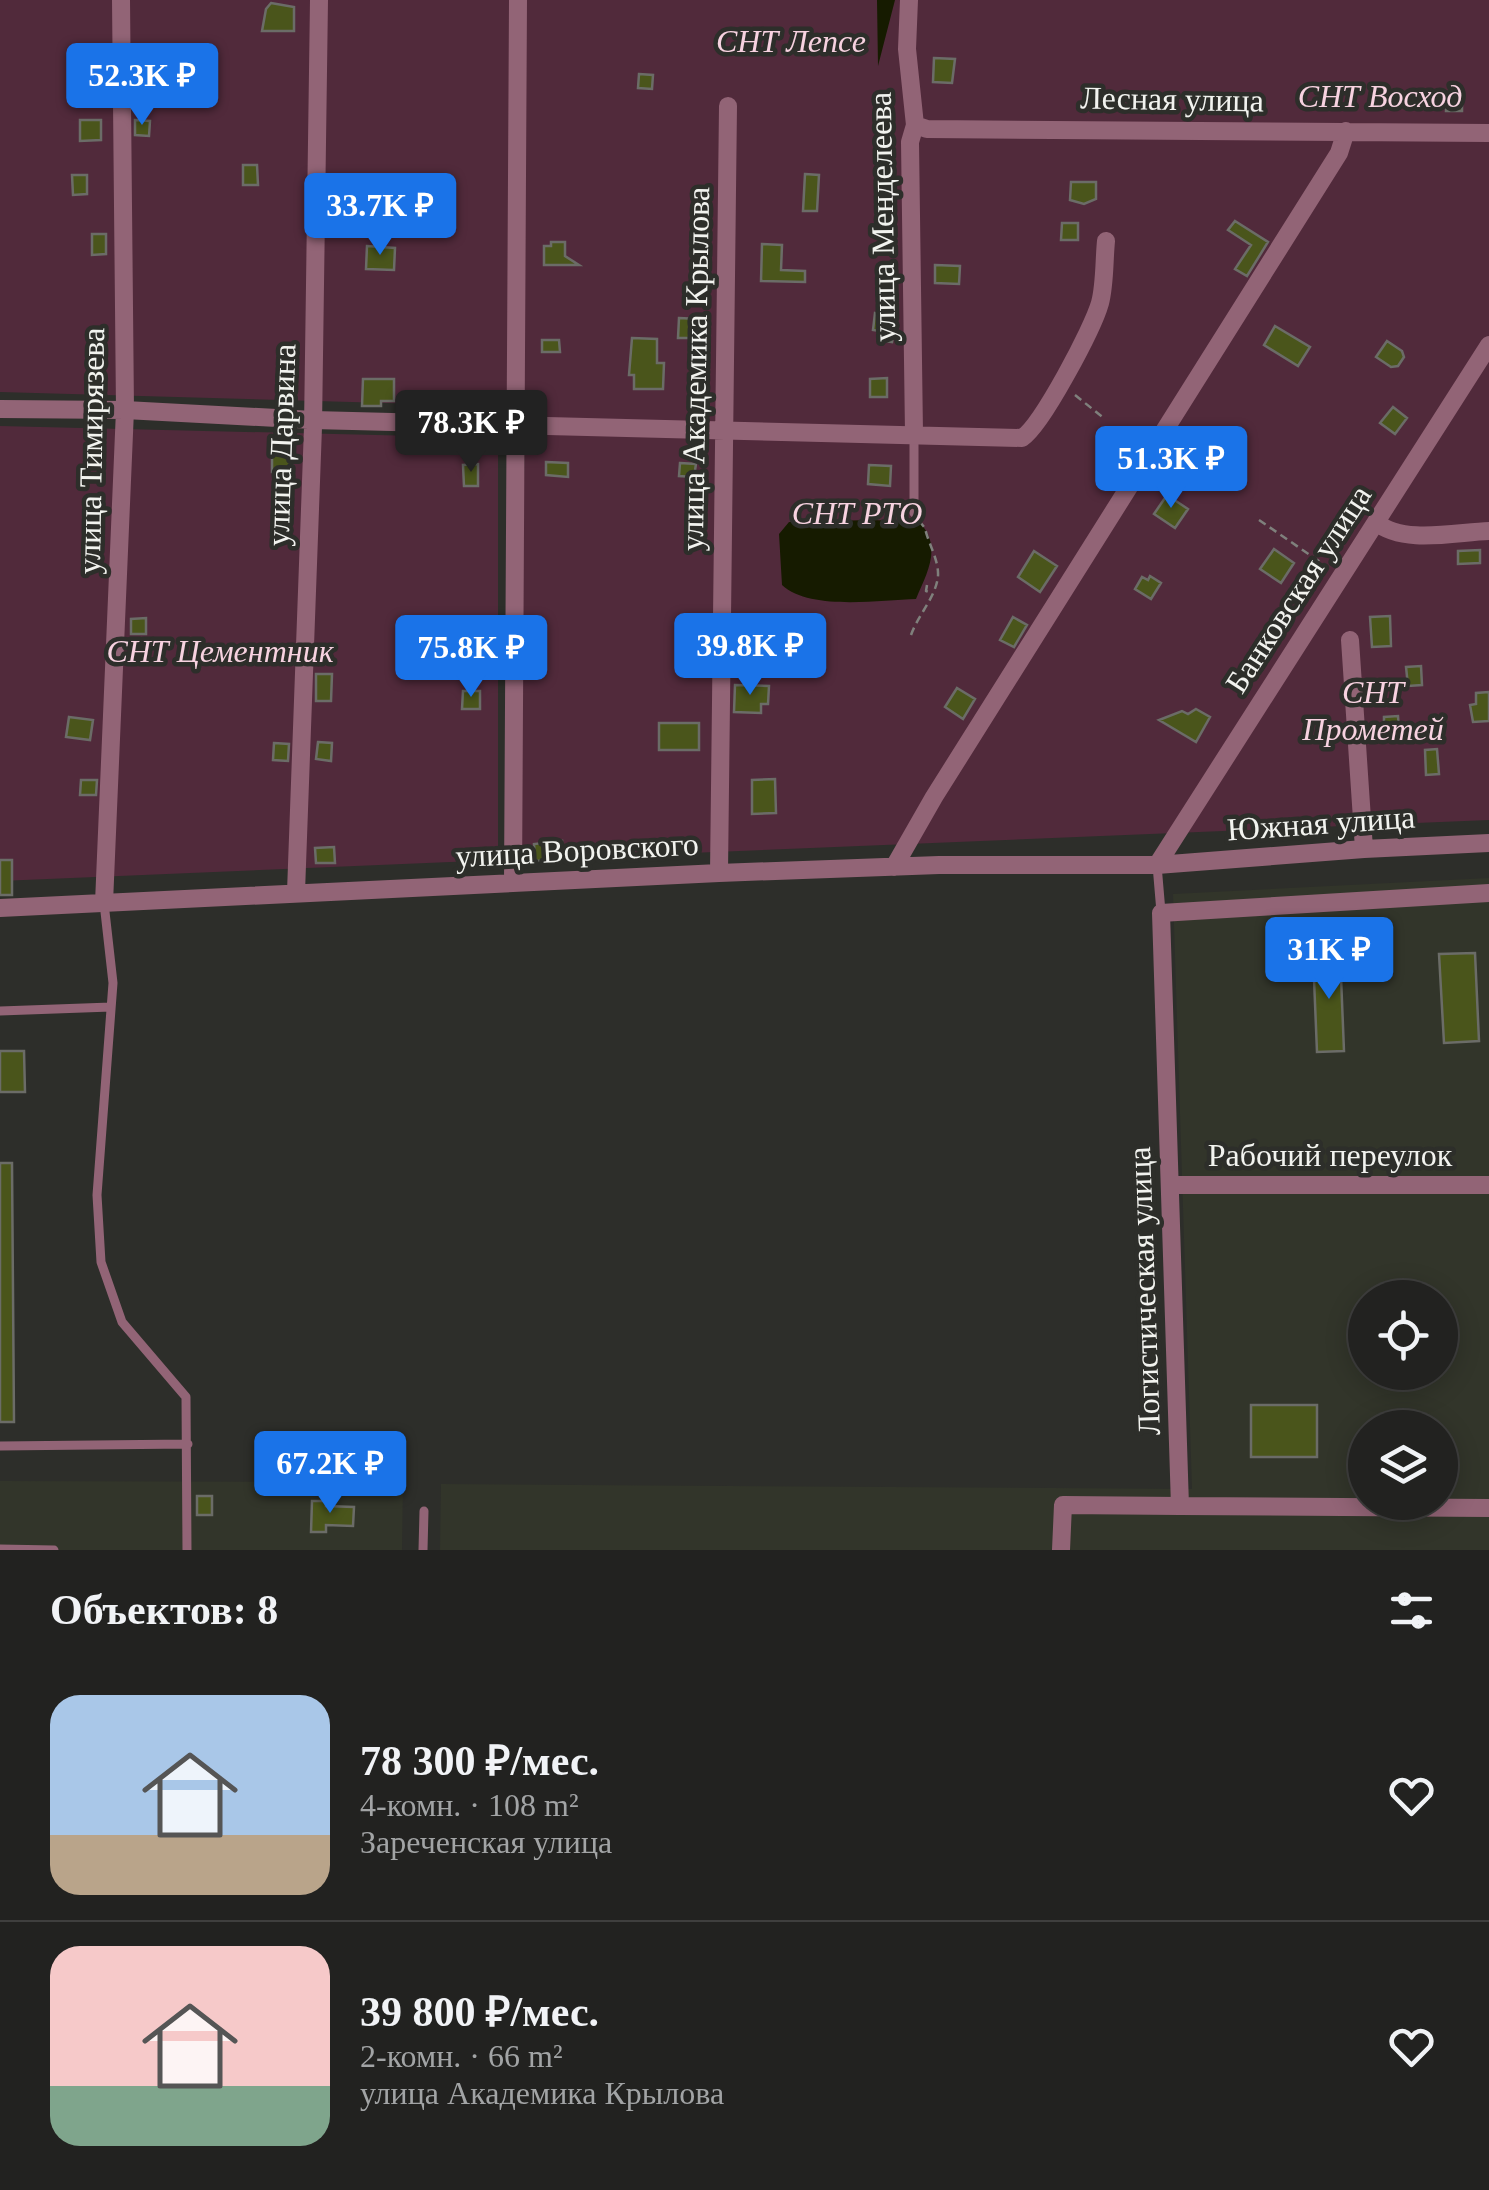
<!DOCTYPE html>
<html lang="ru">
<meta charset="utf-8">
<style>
:root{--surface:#222220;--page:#2a2a29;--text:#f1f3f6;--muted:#a2a4a5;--line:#3f3f3e;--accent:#1a73e8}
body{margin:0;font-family:Georgia,serif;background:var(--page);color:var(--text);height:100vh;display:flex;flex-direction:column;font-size:38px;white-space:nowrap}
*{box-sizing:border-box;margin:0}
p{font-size:32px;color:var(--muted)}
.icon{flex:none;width:55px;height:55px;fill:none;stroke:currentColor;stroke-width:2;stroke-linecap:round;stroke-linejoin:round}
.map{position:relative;height:1550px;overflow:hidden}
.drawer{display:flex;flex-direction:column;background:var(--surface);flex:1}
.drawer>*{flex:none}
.buttons{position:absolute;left:1348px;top:1280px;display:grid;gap:20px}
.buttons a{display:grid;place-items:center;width:110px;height:110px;border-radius:50%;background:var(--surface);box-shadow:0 5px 25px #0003,0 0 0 2px var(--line);font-size:50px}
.price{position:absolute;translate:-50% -85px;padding:0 22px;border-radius:10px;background:var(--accent);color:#fff;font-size:32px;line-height:65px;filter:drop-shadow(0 2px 5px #0008)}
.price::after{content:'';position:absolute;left:50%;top:60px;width:30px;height:22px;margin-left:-15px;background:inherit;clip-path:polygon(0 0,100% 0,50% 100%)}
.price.current{background:#222;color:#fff}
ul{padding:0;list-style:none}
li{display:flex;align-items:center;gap:30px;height:250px;padding:0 50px}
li+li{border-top:2px solid var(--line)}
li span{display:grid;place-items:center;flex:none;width:280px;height:200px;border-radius:30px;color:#555}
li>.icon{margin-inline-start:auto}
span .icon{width:120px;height:120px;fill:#fffc;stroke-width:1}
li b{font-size:42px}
h2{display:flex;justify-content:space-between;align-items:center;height:120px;padding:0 50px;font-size:42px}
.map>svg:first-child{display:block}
.built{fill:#32352a;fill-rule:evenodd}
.green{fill:#512a3b}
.water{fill:#161b00}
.building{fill:#4a551b;stroke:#6b6c67;stroke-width:2.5}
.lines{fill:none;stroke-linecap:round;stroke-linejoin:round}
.path{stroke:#7f807c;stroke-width:2.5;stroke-dasharray:8 5;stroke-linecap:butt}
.service{stroke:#926476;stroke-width:9}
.minor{stroke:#926476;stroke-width:18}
.labels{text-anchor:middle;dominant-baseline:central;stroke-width:9;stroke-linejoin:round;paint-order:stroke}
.park-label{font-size:32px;font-style:italic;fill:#f7d2e0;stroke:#2d2e2a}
.street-label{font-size:32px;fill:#f2f3ef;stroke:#2d2e2a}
</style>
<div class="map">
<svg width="1489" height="1550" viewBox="0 0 1489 1550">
<rect width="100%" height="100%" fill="#2d2e2a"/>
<path class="built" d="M1489 878V1550H440L441 1484 1192 1489 1173 894ZM1365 1298H1440V1372H1365ZM1365 1428H1440V1502H1365Z
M0 1481 403 1482 402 1550H0Z"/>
<path class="green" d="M0 0H1489V820L519 860 525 407 0 392Z
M0 426 498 438V860L0 881Z"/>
<path class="water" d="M877 0H895L878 66Z
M872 520 919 522C943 546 927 573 916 599 879 600 810 611 782 585L779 534 789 522Z"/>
<path class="building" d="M271 3 294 7V31H262L266 9Z
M146 58 148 79 136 80 134 59Z
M934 58 955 59 952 83 933 82Z
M639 74 653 75 652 89 638 88Z
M1447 93H1462V111H1446Z
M80 120H101V140L80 141Z
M135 120 150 121 149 136 135 135Z
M243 165H257L258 185H243Z
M805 174 819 175 817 211H803Z
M72 175H87V194L73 195Z
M1071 182H1096V199L1084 204 1070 200Z
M360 184 379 185V204L359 203Z
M1235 221 1268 242 1247 276 1235 269 1251 245 1228 230Z
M1062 223H1078V240H1061Z
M92 234H106V254L92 255Z
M551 242H565V256L579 265H544V246H551Z
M762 244 782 245 781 270 805 271V282L761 281Z
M367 246 395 248 394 270 366 269Z
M935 265 960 266 959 284 935 283Z
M875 313 896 316 892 342 878 340 880 331 873 330Z
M679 318 698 319 697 338H678Z
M1275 326 1310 347 1298 366 1264 345Z
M632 338 657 339V363H664L663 389H634V375H629Z
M542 340H559L560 352H542Z
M1387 341 1402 351 1404 357 1398 366 1391 367 1376 357Z
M887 378V397H870V379Z
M363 379H394V401H381V406H362Z
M1393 407 1407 418 1395 434 1380 423Z
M272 447H292V472H272Z
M546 462 568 463V477L546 475Z
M680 463 696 464 694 477 679 476Z
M478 464V486H464L463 465Z
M869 465 891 466 890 486 868 484Z
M1167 495 1188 509 1175 528 1154 514Z
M1274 549 1294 563 1281 583 1260 569Z
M1480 550V563L1458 564V551Z
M1034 551 1057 566 1040 592 1018 577Z
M1150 576 1161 583 1151 599 1135 589 1142 577 1148 580Z
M1390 616 1391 646 1372 647 1370 617Z
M735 617H765V629H775V644L766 643V654H734Z
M1013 617 1027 625 1014 647 1000 640Z
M146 618V634H131V619Z
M1421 666 1422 685 1408 686 1406 667Z
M316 674H332L331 701H316Z
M735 685 769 686 768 704H761V713L734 712Z
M957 688 975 699 963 719 945 707Z
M463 691H480V709H462Z
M1489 692V721L1473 722 1470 705 1476 704V693Z
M1196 709 1210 717 1196 742 1159 720 1182 711 1188 714Z
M1398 716 1399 731H1384V717Z
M69 717 93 720 90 740 66 737Z
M659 723H699V750H659Z
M318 742 332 743 331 761 316 759Z
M274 743 289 744 288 761 273 760Z
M1437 749 1439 774 1426 775 1425 750Z
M775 779 776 813 752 814V780Z
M81 780H97L96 795H80Z
M562 841V856L559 860 535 861 534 844Z
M334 847 335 863H316L315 848Z
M0 860H12V895H0Z
M1340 952 1344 1051 1317 1052 1313 954Z
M1475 953 1479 1041 1444 1043 1439 954Z
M0 1051H24L25 1092H0Z
M0 1163H12L14 1422H0Z
M1251 1405H1317V1457H1251Z
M197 1496H212V1515H197Z
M312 1501H326V1506L354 1507 353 1526 326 1525V1532H311Z"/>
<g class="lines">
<path class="path" d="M1075 395 1105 419
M1259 520 1326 566
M927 585 926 591 931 593
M911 635C918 615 936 597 938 576 939 560 928 543 925 528L920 522"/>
<path class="service" d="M914 513V436
M1157 865 1161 912
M104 903 113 983 97 1195 101 1262 122 1322 186 1397 187 1550
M0 1011 111 1007
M0 1446 188 1444
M0 1549 54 1550
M423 1550 424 1511"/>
<path class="minor" d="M909 0 907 49 915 125 910 142 914 433
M915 125 927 129 1489 133
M0 409 125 410 313 420 1022 438C1042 425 1093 328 1100 303 1105 284 1104 261 1106 241
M1376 522C1403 545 1456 532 1489 531
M1350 640 1364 849
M1157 865 1489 345
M894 867 934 797 1339 153 1346 131
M719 873 728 106
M513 883 518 0
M296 892 313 427 319 0
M104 903 125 410 121 0
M0 908 719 873 939 865H1157L1364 849 1489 843
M1171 1185H1489
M1180 1506 1489 1508
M1061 1550 1063 1505 1180 1506 1161 913 1489 893"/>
</g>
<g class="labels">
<g class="park-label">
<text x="791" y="41">СНТ Лепсе</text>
<text x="1380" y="96">СНТ Восход</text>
<text x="857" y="513">СНТ РТО</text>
<text x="220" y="651">СНТ Цементник</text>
<text x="1373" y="692">СНТ<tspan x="1373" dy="37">Прометей</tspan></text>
</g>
<g class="street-label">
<text transform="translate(1172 99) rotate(1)">Лесная улица</text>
<text transform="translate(882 217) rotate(-91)">улица Менделеева</text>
<text transform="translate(695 369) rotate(-89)">улица Академика Крылова</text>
<text transform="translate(281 445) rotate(-88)">улица Дарвина</text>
<text transform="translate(91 451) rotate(-89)">улица Тимирязева</text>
<text transform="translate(1298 589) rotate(-57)">Банковская улица</text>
<text transform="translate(1321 823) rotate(-4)">Южная улица</text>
<text transform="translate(577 850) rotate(-3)">улица Воровского</text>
<text x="1330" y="1155">Рабочий переулок</text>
<text transform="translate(1144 1291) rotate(-92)">Логистическая улица</text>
</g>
</g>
</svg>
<div class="buttons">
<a><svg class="icon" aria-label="locate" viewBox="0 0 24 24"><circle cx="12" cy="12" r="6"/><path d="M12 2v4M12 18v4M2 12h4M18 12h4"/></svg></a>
<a><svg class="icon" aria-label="layers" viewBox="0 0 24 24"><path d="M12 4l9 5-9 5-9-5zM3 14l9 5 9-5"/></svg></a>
</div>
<b class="price" style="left:142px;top:128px">52.3K ₽</b>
<b class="price" style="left:380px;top:258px">33.7K ₽</b>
<b class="price current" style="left:471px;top:475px">78.3K ₽</b>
<b class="price" style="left:1171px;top:511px">51.3K ₽</b>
<b class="price" style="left:750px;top:698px">39.8K ₽</b>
<b class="price" style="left:471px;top:700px">75.8K ₽</b>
<b class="price" style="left:1329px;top:1002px">31K ₽</b>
<b class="price" style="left:330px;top:1516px">67.2K ₽</b>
</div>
<section class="drawer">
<h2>Объектов: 8<svg class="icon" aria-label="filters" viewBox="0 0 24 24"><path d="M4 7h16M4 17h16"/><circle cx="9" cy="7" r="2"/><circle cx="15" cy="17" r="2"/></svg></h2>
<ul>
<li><span style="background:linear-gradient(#a9c7e8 70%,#b9a48a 0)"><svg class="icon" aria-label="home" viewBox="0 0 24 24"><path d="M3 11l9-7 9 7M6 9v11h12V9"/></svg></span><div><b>78 300 ₽/мес.</b><p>4-комн. · 108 m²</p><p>Зареченская улица</p></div><svg class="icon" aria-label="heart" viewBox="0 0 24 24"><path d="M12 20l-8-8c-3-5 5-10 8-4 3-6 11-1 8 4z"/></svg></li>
<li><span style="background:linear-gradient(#f6c9c9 70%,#7fa58c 0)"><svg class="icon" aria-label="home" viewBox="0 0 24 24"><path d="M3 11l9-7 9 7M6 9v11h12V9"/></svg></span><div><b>39 800 ₽/мес.</b><p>2-комн. · 66 m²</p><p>улица Академика Крылова</p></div><svg class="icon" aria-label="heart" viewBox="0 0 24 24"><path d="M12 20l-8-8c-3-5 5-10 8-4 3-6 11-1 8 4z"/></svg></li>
</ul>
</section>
